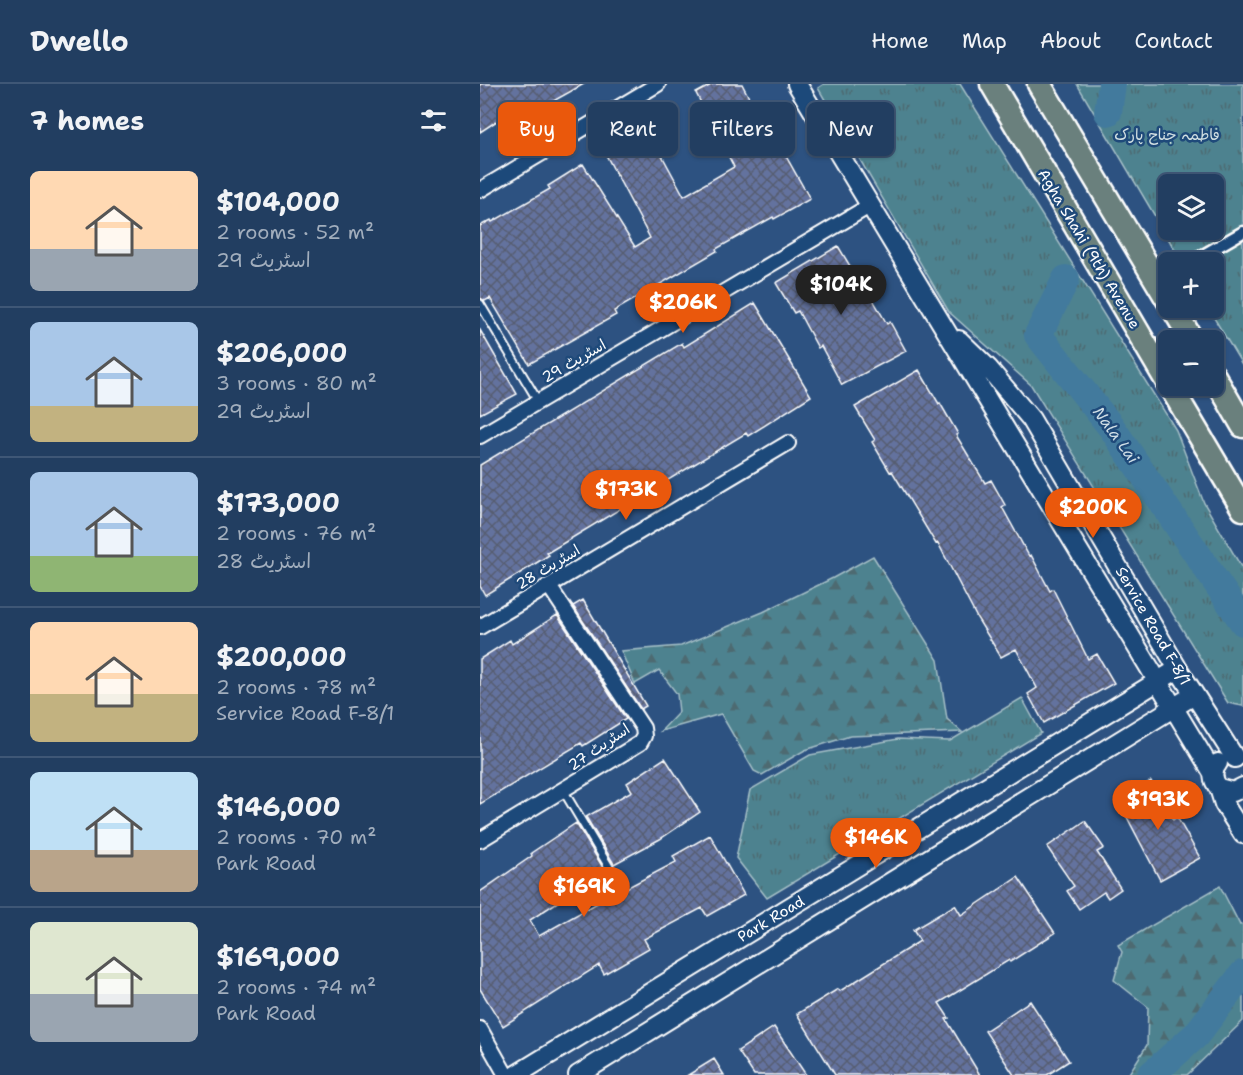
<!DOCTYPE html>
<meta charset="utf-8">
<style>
:root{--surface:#223e61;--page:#2e496a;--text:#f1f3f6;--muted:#a2aebd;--line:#3f5776;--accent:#ea580c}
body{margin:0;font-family:"Shantell Sans","Playpen Sans Arabic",sans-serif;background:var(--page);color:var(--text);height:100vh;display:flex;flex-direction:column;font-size:22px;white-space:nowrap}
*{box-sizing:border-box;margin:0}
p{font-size:20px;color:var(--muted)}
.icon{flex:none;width:33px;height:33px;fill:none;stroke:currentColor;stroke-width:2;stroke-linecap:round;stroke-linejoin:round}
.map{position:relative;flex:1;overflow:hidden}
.drawer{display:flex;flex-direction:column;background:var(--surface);width:480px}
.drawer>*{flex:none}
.top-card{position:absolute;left:18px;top:18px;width:570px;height:54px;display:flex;gap:12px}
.fabs{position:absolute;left:678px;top:90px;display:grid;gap:12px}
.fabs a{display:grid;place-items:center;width:66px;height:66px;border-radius:9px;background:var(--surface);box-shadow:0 2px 4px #0004,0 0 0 2px var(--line);font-size:30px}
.price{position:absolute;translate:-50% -51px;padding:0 14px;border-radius:21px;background:var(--accent);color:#fff;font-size:20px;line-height:39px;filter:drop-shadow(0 2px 3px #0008)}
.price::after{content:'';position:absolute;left:50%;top:36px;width:18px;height:14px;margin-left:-9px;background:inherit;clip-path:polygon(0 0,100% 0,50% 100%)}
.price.on{background:#222;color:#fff}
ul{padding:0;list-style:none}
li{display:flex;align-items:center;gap:18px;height:150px;padding:0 30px}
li+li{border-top:2px solid var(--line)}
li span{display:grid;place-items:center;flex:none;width:168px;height:120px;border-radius:9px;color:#555}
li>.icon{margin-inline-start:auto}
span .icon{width:72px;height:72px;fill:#fffc;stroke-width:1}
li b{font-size:26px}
h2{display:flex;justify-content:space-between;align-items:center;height:72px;padding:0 30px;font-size:26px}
.tag{padding:0 21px;border-radius:9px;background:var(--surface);box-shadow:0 2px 4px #0004,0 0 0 2px var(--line);font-size:21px;line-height:54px}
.tag.on{background:var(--accent);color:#fff}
header{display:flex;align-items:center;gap:36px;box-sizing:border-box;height:84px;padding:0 30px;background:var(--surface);border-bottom:2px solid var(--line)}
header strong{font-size:28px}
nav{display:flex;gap:33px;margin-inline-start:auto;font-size:21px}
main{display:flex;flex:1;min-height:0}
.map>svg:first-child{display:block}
.grass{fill:url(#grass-tufts);stroke:#a6c0c7;stroke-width:1.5;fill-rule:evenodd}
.forest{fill:url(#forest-firs);stroke:#a6c0c7;stroke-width:1.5}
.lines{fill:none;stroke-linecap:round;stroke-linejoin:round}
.river{stroke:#427a9d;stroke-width:28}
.building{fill:url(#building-cross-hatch);stroke:#fff;stroke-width:1.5}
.service-casing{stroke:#fff;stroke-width:11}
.pedestrian-casing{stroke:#fff;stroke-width:15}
.minor-casing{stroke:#fff;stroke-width:18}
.tertiary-casing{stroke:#fff;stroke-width:22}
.primary-casing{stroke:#fff;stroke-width:27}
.service{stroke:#1f4a7a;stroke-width:7}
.pedestrian{stroke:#1f4a7a;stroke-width:10}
.minor{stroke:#1f4a7a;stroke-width:14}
.tertiary{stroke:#1f4a7a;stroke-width:18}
.primary{stroke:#6a807d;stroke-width:22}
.labels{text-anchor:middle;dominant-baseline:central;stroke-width:5;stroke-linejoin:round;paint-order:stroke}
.park-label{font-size:15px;fill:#d3e0e3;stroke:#1f4a7a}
.street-label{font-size:15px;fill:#fff;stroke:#1f4a7a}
.water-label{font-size:16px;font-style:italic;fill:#d0dee6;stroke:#1f4a7a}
</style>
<header>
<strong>Dwello</strong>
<nav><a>Home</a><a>Map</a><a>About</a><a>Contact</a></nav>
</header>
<main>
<section class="drawer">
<h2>7 homes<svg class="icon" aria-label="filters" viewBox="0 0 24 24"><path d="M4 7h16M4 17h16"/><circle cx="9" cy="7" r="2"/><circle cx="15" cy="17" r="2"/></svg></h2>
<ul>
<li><span style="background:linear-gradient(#ffd9b3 65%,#9aa5b1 0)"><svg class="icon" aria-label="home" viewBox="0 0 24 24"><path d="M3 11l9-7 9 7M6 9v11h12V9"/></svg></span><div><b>$104,000</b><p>2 rooms · 52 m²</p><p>اسٹریٹ 29</p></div></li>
<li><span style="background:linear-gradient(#a9c7e8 70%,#c2b280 0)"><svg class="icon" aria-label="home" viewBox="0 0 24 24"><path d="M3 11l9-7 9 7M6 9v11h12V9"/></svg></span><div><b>$206,000</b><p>3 rooms · 80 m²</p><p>اسٹریٹ 29</p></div></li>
<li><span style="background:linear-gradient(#a9c7e8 70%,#8fb573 0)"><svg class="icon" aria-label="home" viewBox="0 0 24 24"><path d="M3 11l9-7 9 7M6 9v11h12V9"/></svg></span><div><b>$173,000</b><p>2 rooms · 76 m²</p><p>اسٹریٹ 28</p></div></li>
<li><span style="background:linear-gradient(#ffd9b3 60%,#c2b280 0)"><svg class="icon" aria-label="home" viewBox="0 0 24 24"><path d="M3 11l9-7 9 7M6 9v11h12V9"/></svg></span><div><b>$200,000</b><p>2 rooms · 78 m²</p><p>Service Road F-8/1</p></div></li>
<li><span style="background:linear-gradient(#bfe0f5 65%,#b9a48a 0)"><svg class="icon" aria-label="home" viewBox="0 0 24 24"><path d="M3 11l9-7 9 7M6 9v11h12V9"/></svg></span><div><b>$146,000</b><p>2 rooms · 70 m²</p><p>Park Road</p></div></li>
<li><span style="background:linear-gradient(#dfe7d0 60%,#9aa5b1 0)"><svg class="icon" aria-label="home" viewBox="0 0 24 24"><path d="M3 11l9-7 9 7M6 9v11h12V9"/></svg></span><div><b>$169,000</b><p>2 rooms · 74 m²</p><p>Park Road</p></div></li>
</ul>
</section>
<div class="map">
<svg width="763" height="991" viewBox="0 0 763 991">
<defs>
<pattern id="grass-tufts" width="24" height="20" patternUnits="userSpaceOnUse" patternTransform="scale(1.5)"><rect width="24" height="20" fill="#4e828f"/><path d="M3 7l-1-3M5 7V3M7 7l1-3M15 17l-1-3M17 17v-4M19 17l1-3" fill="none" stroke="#4d6a71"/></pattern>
<pattern id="forest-firs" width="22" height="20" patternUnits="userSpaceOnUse" patternTransform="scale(1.5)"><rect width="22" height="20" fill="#4e828f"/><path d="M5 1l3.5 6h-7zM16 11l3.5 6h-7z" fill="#4d6a71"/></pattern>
<pattern id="building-cross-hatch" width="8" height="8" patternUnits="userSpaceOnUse" patternTransform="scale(1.5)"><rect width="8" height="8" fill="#64729e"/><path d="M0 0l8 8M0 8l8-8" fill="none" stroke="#575d71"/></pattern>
</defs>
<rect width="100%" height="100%" fill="#2d5281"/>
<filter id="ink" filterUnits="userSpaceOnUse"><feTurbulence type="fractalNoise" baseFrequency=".0167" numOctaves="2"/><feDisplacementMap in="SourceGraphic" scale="12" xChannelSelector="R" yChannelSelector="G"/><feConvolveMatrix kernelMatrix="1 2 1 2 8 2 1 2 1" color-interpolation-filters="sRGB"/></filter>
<g filter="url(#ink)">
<path class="grass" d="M344 0H480L696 346 724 419 763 486V622L748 619 551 301 469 228 338 4Z
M597 0H763V282L728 224H734V178H702ZM688 100H734V146H688Z
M542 614 561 649 287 814 256 774 270 706 330 671 418 655 470 657Z"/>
<path class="forest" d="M393 472 458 576 467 635 482 648 370 652 325 666 282 691 274 687 241 630 181 647 199 628 197 610 179 586 155 600 141 567 201 562 283 528 353 494Z
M740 802 760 841 763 840V937L707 991H648L667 961 668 923 634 896 642 868 638 861Z"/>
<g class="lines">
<path class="river" d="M628 28 632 0
M586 195 558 251 632 344 763 538
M671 991 716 951 763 890"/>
</g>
<path class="building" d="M0 0H104L52 29 46 18 0 48Z
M233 0H262L294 62 299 60 330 115 294 135 293 133 236 165 237 167 134 227 136 231 49 280 10 214 5 217 0 214V142L11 136 12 138 70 105 68 102 103 80 155 163 170 154 125 69 168 46 204 112 254 83 216 9Z
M358 162 382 202 384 200 407 240 410 238 426 267 362 301 341 262 338 264 318 227 314 229 296 199Z
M275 219 331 312 268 352 266 349 67 469 69 471 5 511 0 502V381L202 259 204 263Z
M0 246 37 310 0 330Z
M439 286 459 320 460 319 478 350 476 351 505 399 511 396 525 421 522 423 549 472 551 471 570 507 573 505 608 575 617 570 634 599 564 639 548 610 557 604 536 565 521 573 497 534 458 459 456 460 412 387 410 388 392 358 395 356 375 323Z
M103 516 166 622 161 625 93 522Z
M77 531 146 635 103 662 101 659 0 720V575L30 556 32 560Z
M185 674 220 728 180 755 134 780 106 733 152 707 147 699Z
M671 697 693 736 697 733 720 774 680 796 638 716Z
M605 737 624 764 617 768 641 805 628 814 624 808 599 825 587 807 594 802 567 763Z
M96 739 125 787 50 836 59 852 137 808V809L196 778 193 772 230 751 264 811 227 832 222 824 164 855 169 864 124 890 119 881 23 942 0 905V808L52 772 51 769Z
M538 793 575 849 530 878 529 876 459 919 469 934 466 935 500 991H355L317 930 358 905 360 907 440 857 433 846 475 821 481 831Z
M550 917 589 977 567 991H534L505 947Z
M294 943 326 991H274L258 967Z
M234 975 244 991H208Z"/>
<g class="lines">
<g class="service-casing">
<path id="service" d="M0 220 58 317
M83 706 135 793"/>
</g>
<g class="pedestrian-casing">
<path id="pedestrian" d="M711 178 763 148"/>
</g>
<g class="minor-casing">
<path id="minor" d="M0 106 178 0
M0 352 391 121
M0 543 308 359
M0 756 160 659 164 652 163 644 69 502
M0 945 26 991"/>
</g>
<g class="tertiary-casing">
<path id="tertiary" d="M317 0 733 689
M479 256 509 285 551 335 698 585 755 674
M738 679C731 687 732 696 739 704L753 708 763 703
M739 704 744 720 763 750
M36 991 698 585
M98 991 714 611"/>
</g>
<g class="primary-casing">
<path id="primary" d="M512 0 688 299
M559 0 688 216
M693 224 712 256
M734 292 763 342
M690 302 763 425"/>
</g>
<use href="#service" class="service"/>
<use href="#pedestrian" class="pedestrian"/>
<use href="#minor" class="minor"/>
<use href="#tertiary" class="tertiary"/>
<use href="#primary" class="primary"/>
</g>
</g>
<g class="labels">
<g class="park-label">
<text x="687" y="51">فاطمہ جناح پارک</text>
</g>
<g class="street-label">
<text transform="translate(609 165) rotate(59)">Agha Shahi (9th) Avenue</text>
<text transform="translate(94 277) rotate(-30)">اسٹریٹ 29</text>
<text transform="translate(68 483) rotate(-31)">اسٹریٹ 28</text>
<text transform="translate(673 542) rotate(60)">Service Road F-8/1</text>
<text transform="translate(119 663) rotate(-34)">اسٹریٹ 27</text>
<text transform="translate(291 835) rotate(-31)">Park Road</text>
</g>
<g class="water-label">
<text transform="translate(636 351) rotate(54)">Nala Lai</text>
</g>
</g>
</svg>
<div class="fabs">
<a><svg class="icon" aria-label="layers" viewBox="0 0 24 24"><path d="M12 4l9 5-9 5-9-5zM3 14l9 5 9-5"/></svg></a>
<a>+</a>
<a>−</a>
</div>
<b class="price on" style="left:361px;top:232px">$104K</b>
<b class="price" style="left:203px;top:250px">$206K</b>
<b class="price" style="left:146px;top:437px">$173K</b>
<b class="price" style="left:613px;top:455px">$200K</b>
<b class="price" style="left:678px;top:747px">$193K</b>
<b class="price" style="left:396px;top:785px">$146K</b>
<b class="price" style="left:104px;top:834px">$169K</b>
<div class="top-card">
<a class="tag on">Buy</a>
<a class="tag">Rent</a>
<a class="tag">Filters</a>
<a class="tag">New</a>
</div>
</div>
</main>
